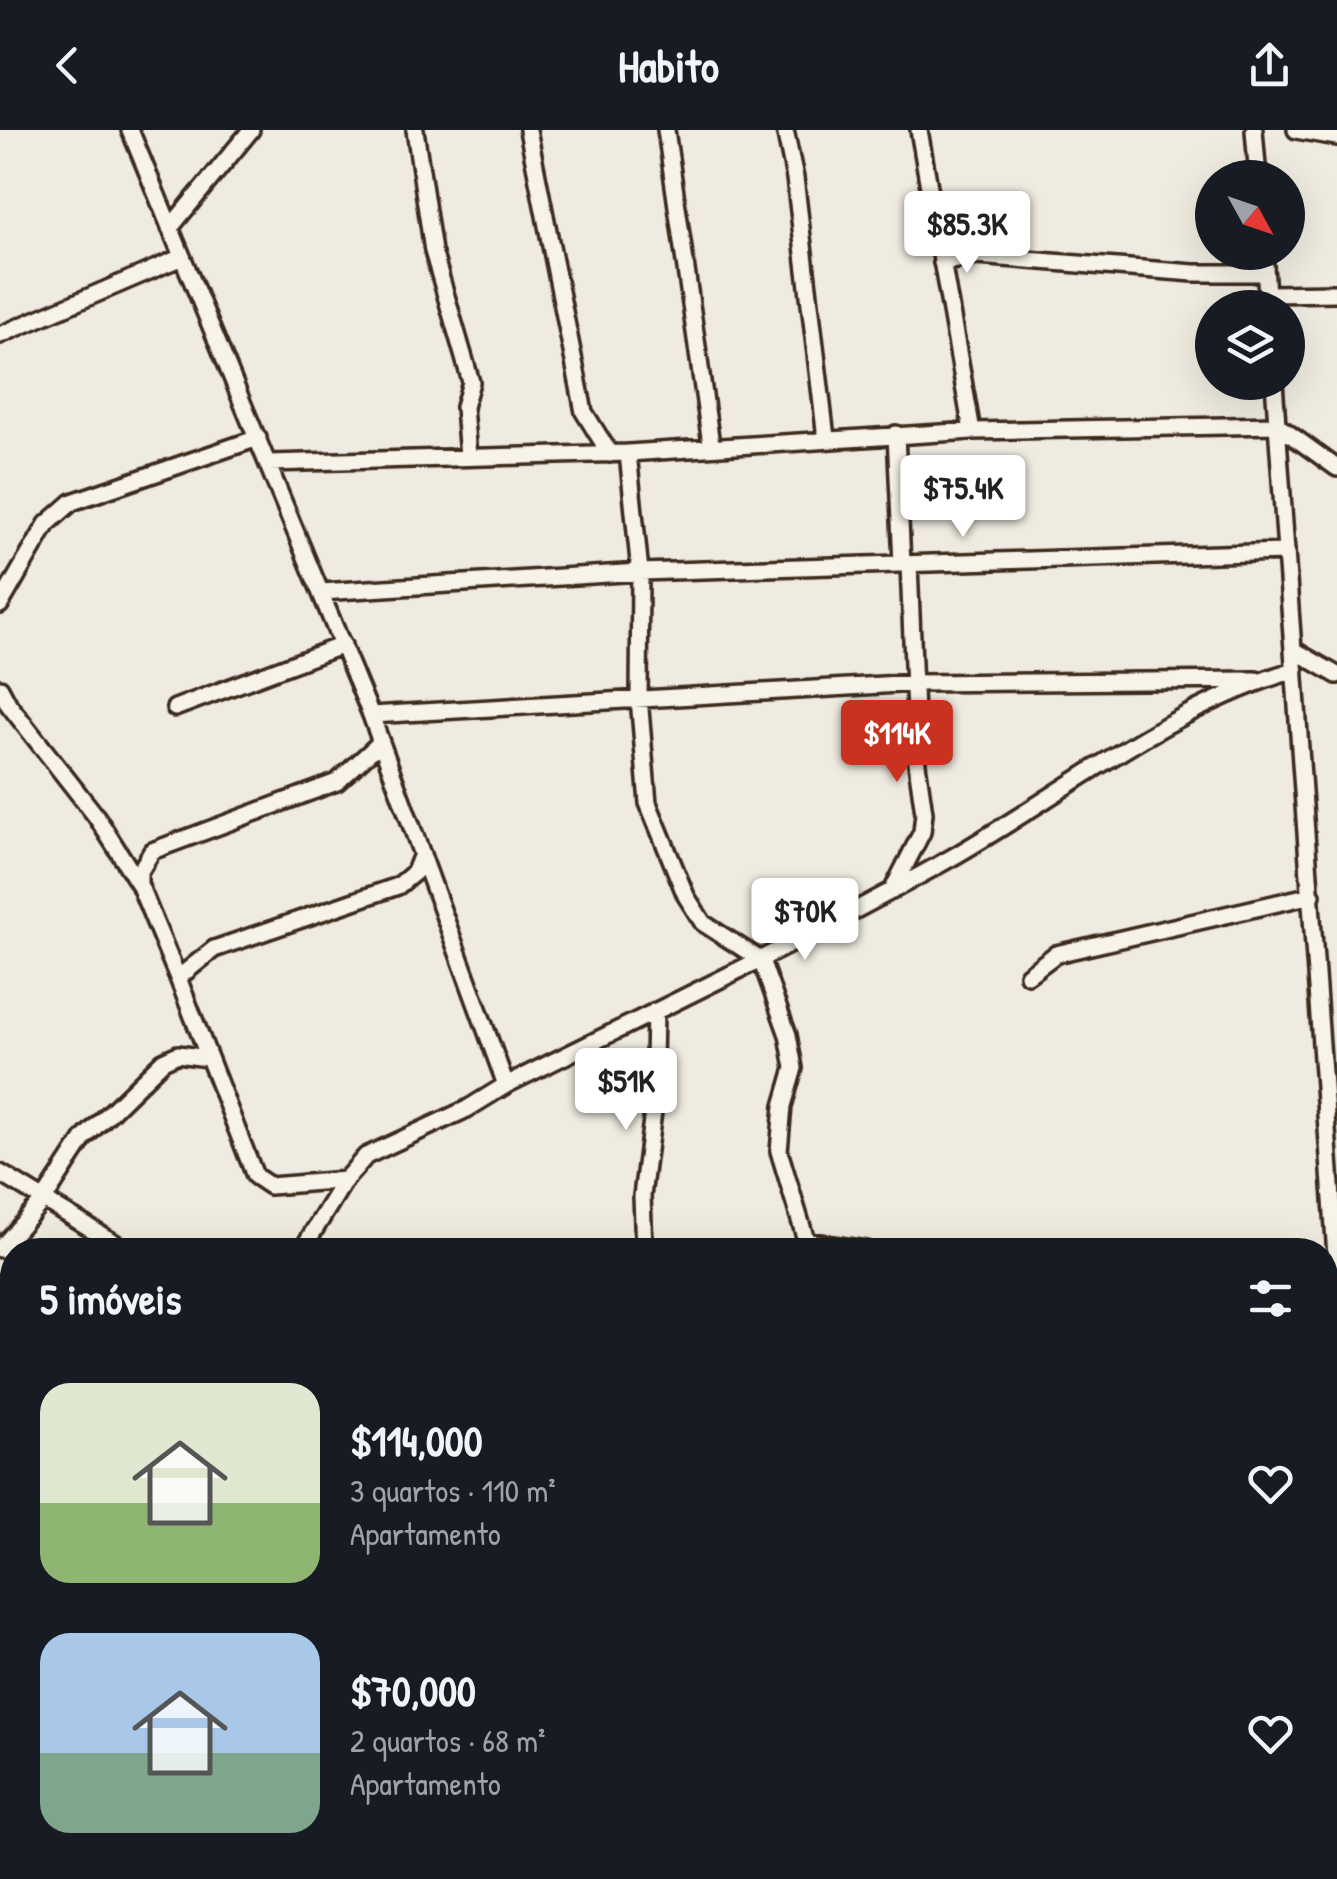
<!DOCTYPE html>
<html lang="pt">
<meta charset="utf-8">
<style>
:root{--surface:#171b24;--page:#20242c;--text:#f1f3f6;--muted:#9ea1a6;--accent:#c8321e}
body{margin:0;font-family:"Patrick Hand",sans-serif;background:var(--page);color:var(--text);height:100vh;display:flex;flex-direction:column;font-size:38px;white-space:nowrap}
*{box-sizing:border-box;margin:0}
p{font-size:32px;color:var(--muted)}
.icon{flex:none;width:55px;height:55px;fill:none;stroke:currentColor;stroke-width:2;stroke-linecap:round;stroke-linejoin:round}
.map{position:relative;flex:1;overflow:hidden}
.sheet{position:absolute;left:0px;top:1108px;width:1338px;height:642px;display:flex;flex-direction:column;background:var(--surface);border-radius:40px 40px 0 0;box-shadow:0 10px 40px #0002}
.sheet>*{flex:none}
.needle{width:65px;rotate:130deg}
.controls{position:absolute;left:1195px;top:30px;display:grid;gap:20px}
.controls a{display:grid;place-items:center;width:110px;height:110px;border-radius:50%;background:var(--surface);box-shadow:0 10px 40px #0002;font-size:50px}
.price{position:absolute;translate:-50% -85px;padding:0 22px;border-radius:10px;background:#fff;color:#222;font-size:32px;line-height:65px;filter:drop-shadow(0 2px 5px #0008)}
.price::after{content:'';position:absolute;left:50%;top:60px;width:30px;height:22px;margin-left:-15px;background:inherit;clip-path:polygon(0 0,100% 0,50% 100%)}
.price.on{background:var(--accent);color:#fff}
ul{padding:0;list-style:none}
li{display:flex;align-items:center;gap:30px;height:250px;padding:0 40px}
li span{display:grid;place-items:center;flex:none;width:280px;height:200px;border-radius:30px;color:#555}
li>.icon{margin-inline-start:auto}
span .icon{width:120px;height:120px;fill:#fffc;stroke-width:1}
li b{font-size:42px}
h2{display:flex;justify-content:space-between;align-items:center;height:120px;padding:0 40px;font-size:42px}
header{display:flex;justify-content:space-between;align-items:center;height:130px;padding:0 40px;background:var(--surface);font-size:45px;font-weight:700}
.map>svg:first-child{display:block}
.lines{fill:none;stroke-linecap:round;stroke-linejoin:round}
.minor-casing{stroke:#3b2a1e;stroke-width:22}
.minor{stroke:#f7f3e8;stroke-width:15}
</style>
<header><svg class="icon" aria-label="back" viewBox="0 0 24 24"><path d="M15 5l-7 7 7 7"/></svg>Habito<svg class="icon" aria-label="share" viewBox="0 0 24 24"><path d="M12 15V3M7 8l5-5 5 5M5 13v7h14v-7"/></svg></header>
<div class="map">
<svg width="1337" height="1749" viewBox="0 0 1337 1749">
<rect width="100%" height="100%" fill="#efebe0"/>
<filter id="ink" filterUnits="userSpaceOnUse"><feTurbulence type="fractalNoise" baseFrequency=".01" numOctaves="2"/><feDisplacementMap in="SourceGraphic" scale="20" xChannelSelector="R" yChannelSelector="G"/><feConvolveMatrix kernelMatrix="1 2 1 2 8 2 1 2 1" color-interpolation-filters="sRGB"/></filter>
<g filter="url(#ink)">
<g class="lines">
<g class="minor-casing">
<path id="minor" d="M130 0 371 585 506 955
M415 0 433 121 471 252 464 277 468 327
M528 0 584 282 610 324
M666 0 711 314
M785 0 795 48 826 308
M919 0 972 301
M1254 0 1258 48
M1296 0 1337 7
M170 98 251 0
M1264 122 1268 178
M942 133 977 126 1194 143H1265
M1267 164 1337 163
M0 205 182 127
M1274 252 1337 1140
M896 304 902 434
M628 323 640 442 639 568 648 673 686 766 703 793 761 830 788 905 794 938 783 976 779 1021 809 1120
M269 333 628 323 972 301 1277 295 1337 338
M321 462 640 442 1286 422
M0 475 47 394 72 372 258 308
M1294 520 1337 545
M0 558 9 575 96 686 139 754
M175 578 343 515
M371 585 916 553 1256 550
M892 761 922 702 924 683 917 634 909 434
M1028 845 1056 824 1312 765
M178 848 139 754V743L152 721 337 652 381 612
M0 1043 126 1120
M345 1050 270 1056 255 1046 178 848 214 819 398 756 415 742 422 724
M806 1111 866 1120
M0 1119 45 1068 84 1008 163 931 178 924 207 928
M302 1120 345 1050 366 1026 467 979 506 955C655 881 806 810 951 728 1063 664 1170 576 1295 540
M644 1120 642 1066 653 982 655 881
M0 1153 12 1163
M1325 1200 1337 1208
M0 1365 12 1382
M1325 1426 1337 1410
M0 1701 12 1704
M433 1738 446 1749
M888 1738 912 1749
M0 1747 12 1713
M238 1749 244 1738
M712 1749 718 1738
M1077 1749 1086 1738"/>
</g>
<use href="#minor" class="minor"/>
</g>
</g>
</svg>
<div class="controls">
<a><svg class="needle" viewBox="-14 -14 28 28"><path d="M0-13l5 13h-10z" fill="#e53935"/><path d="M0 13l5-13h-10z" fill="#9ea1a6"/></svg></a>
<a><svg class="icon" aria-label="layers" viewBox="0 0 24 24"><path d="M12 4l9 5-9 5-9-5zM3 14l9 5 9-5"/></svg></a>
</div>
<b class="price" style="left:967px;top:146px">$85.3K</b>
<b class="price" style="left:963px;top:410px">$75.4K</b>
<b class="price on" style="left:897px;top:655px">$114K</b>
<b class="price" style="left:805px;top:833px">$70K</b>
<b class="price" style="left:626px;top:1003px">$51K</b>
<section class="sheet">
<h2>5 imóveis<svg class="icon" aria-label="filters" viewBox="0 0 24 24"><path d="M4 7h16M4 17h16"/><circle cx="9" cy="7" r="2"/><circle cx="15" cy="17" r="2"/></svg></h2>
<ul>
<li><span style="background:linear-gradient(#dfe7d0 60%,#8fb573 0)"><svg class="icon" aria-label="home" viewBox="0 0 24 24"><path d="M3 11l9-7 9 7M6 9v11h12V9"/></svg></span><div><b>$114,000</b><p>3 quartos · 110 m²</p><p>Apartamento</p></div><svg class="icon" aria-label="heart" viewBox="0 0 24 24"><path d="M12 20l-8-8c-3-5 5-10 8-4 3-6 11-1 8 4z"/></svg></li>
<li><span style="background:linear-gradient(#a9c7e8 60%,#7fa58c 0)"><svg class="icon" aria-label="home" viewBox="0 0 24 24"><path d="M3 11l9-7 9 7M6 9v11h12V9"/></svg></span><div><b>$70,000</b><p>2 quartos · 68 m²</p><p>Apartamento</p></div><svg class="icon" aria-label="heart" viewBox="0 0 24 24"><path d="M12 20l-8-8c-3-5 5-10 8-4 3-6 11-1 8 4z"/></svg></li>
</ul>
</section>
</div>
